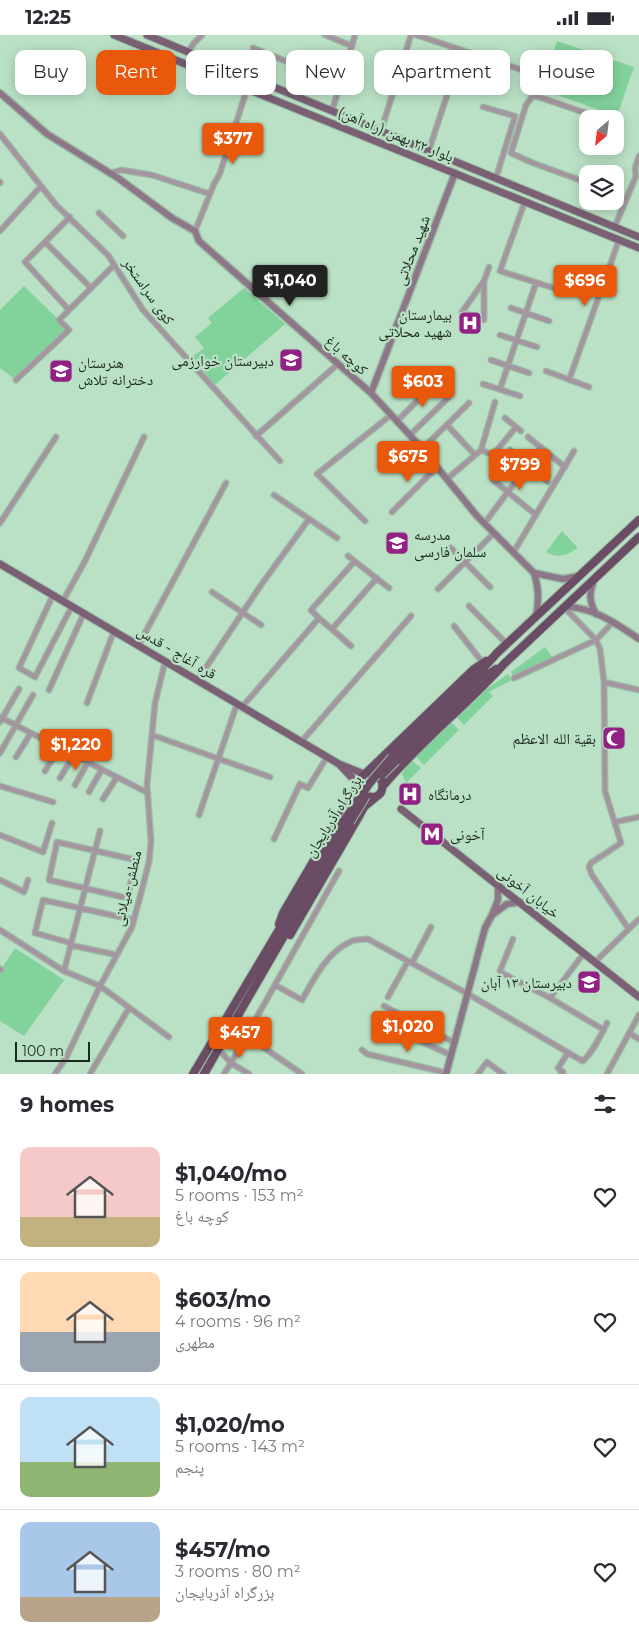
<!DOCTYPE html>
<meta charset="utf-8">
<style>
:root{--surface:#fff;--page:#f7f7f7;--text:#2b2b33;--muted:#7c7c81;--line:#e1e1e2;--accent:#ea580c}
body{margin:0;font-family:Montserrat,"Noto Naskh Arabic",sans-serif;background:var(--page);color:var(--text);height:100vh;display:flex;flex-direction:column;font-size:19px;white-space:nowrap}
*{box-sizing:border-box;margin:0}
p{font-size:16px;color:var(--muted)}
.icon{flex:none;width:28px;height:28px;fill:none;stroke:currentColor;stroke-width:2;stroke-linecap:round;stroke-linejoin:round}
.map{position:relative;height:1039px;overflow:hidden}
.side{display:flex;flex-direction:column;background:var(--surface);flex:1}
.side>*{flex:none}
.banner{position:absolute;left:15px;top:15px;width:610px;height:45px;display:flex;gap:10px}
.needle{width:32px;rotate:208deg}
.buttons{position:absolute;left:579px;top:75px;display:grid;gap:10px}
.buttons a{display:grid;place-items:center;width:45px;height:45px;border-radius:10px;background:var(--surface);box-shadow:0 2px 12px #0003;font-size:25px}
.scale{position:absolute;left:15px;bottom:12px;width:75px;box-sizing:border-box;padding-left:5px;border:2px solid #1a291f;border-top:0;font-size:14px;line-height:18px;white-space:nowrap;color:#1a291f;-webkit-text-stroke:4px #bae1c5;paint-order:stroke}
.price{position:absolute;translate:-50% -42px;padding:0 11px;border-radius:5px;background:var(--accent);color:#fff;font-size:16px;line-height:32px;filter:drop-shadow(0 1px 2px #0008)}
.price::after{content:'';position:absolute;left:50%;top:30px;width:15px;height:11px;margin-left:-8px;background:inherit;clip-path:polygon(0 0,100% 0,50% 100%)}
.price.current{background:#222;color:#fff}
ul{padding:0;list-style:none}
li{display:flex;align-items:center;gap:15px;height:125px;padding:0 20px}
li+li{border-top:1px solid var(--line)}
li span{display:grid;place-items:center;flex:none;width:140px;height:100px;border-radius:10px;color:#555}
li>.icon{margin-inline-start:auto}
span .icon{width:60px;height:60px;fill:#fffc;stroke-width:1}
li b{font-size:21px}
h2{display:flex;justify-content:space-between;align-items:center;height:60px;padding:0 20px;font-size:21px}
.chip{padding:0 18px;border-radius:10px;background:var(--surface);box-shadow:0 2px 12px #0003;font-size:18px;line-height:45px}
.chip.current{background:var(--accent);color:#fff}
.status{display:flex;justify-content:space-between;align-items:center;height:35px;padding:0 25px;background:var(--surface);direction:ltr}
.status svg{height:14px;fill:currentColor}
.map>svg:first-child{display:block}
.green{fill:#82d29c}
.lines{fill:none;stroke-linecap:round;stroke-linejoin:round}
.street-casing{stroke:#9abca4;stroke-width:7}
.secondary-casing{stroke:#9abca4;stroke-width:9}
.primary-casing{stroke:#9abca4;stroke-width:9}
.highway-casing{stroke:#9abca4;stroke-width:10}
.street{stroke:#a595a1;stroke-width:4.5}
.secondary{stroke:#8d7688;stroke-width:6}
.primary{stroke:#7b5f75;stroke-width:7}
.highway{stroke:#6b4c65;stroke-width:8}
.highway-bridge-casing{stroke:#9abca4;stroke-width:10;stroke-linecap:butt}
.highway-bridge{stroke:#6b4c65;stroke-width:8}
.labels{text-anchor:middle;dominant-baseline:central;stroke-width:4.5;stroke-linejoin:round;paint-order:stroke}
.street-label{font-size:15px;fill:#1a291f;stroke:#bae1c5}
.poi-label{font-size:15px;fill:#1a291f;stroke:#bae1c5;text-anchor:end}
</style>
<div class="status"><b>12:25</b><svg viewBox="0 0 49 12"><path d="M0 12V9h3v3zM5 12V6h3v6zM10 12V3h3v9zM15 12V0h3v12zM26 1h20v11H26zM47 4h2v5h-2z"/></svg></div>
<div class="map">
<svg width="639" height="1039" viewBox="0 0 639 1039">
<rect width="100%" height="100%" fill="#bae1c5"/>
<path class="green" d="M557 6 634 32 617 81 540 54Z
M24 251 67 293 16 345 0 333V275Z
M244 253 285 289 215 350 192 322 204 313 195 302 212 288 208 283Z
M562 496 578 513C567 520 558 524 546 517Z
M545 612 554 624 515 643 511 637Z
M508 639 512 645 489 657 493 661 464 690 456 681 488 653Z
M451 687 459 695 424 730 415 721Z
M411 725 421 733 406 748 402 739Z
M15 913 64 945 24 1001 0 986V936Z"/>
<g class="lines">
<g class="street-casing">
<path id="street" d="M325 0 352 11
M416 0 522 35
M253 13 340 48
M188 17 194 8 202 0
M483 72 515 81 496 143
M332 76 355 0
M615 88H617
M381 96 411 0
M0 99 56 170 108 220 143 275 280 426
M429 115 456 33
M111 138 121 135 152 140 210 159
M0 147V148
M588 148 533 128 511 118 526 70 533 60 603 84
M525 166 500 236 563 256
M609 166 623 172
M99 178 123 201
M615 191 636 141 635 133 639 121
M0 196 41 151
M195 196 214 149 220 138 247 54 246 47 248 41
M45 207 91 253
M484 246V285L462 277 484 246 489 232
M511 273 549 286
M69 275 25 227 70 182
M500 300 537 312
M491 325 529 338
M546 336 589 352
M16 345 69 295 59 285 114 230
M569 345 619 205
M483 349 520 361
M500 354 536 248
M505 383 521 396
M397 386 436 347
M447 390 475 420
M410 400 448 363
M256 401 338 329
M528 402 565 432
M422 414 469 368
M481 415 493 420 507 435
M510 415 548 447
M493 420 516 392
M447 444 481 415 495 367
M493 445 536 480
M274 460 337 503
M392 477 437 432
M365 486 317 439 391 380
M0 488 56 402
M484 489 541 412
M451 513 490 552
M513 518 574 416
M348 521 389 553
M438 554 494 498
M212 557 261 590
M53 560 19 633 35 642 72 571
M63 566 85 526 144 402
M469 571 507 609
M564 572 596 605 600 614 604 647 605 756 621 808 591 828 589 832 592 840 628 893
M319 583 311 575 354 527
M454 591 483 628
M332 594 377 543
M138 611 226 448
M514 643 596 605 613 587
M197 646 261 550 309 484
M604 647 639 655
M49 655 84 578
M87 668 114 596
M242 672 319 583 351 611
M0 682 148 758
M0 687 19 654
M152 700 270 742
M301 707 411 581
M0 718 33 660
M16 722 31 698
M45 736 60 712
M60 743 74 720
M75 750 88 727
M0 751 53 767
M89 757 102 734
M103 764 117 742
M199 780 237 669
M615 787 639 782
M0 800 43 817 52 788
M274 804 300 749 308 753 327 722
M57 807 136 825 127 863 49 845Z
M0 845 24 857 28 845
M0 895 64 936 100 951 169 1002
M513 904 500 936 504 939 550 963 604 995
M71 908 35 898 43 865 134 885
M70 910 117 920
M595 927 639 884
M412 928 431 892
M0 934 1 935
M64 936 100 796
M275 950 302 965C314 943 328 916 352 906 357 904 363 905 368 904L468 959 579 1024 583 1026C594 1016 600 1001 607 988
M388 962 408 926
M550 963 584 918
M384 971 455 1008
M408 983 400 997 451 1020
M629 998 639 1004
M247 1001 302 1039
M219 1015 231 1028 224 1039
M362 1015 367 1019 447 1038
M55 1039 66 1023 100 951 132 892 141 858 149 827 151 806 147 750 155 668 165 627
M90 1039 129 973
M249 1039 231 1028 339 836
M478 1039 487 1027 503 1039
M561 1039 563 1037 558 1033 568 1018
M607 1039 639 980"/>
</g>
<g class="secondary-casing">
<path id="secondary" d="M0 58 47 99 118 143 172 183 195 196 199 206 371 358 419 410 477 481 534 538
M371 358 455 138
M594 545C589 559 589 566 596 579
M564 572C592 571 617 589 639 604
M536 582C539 566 539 554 534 538L563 544 579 541
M498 850V865L492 880 507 869 520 867
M446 1039 485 893 492 880"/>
</g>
<g class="primary-casing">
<path id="primary" d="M114 0 639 213
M147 0 639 202
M0 529 339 729
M357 748 339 729 364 739
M401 774 639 962"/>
</g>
<g class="highway-casing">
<path id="highway" d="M392 722 479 638 497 618 639 485
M396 726 484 642 496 634
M366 738 474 634 486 626
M366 738H373L382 746C387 777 341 756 366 738Z
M383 751C420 707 466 671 504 629L639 502
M279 889 283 878 358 750
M290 900 358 783 364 772 376 762
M193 1039 345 784
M204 1039 350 787"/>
</g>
<use href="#street" class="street"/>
<use href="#secondary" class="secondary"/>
<use href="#primary" class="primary"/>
<use href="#highway" class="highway"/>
<g class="highway-bridge-casing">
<path id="highway-bridge" d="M382 740 396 726
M345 784 369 749 392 722
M350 787 366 761"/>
</g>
<use href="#highway-bridge" class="highway-bridge"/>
</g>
<defs>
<g id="hospital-square" transform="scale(1.25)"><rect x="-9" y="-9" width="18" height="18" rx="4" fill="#912283" stroke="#bae1c5"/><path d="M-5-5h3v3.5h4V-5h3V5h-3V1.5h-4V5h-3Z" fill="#fff"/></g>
<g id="school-square" transform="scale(1.25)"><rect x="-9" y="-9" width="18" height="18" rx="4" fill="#912283" stroke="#bae1c5"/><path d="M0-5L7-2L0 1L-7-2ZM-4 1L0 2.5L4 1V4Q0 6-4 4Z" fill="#fff"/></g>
<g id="mosque-square" transform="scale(1.25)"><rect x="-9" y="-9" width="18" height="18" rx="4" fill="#912283" stroke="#bae1c5"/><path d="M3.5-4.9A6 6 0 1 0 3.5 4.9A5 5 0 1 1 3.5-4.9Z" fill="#fff"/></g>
<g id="metro-square" transform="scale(1.25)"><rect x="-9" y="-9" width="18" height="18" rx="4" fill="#912283" stroke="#bae1c5"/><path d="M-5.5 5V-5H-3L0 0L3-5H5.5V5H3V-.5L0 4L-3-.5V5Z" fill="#fff"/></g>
</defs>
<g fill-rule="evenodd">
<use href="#hospital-square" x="470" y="288"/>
<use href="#school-square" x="291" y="325"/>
<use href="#school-square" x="61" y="336"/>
<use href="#school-square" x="397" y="508"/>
<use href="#mosque-square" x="614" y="703"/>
<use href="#hospital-square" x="410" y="759"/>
<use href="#metro-square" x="432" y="799"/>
<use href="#school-square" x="589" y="947"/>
</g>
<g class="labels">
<g class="street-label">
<text transform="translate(396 99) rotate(22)">بلوار ۲۲ بهمن (راه آهن)</text>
<text transform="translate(412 215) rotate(-69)">شهید محلاتی</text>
<text transform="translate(149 256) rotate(55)">کوی سراستخر</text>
<text transform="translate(347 320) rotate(42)">کوچه باغ</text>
<text transform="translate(177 617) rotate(31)">قره آغاج - قدس</text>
<text transform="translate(333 781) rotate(-58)">بزرگراه آذربایجان</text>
<text transform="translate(127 853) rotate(-76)">منطش-میلانی</text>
<text transform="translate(529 857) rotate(38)">خیابان آخونی</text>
</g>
<g class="poi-label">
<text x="452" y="279">بیمارستان<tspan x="452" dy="17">شهید محلاتی</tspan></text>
<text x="274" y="325">دبیرستان خوارزمی</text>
<text x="78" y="327" text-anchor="start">هنرستان<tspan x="78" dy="17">دخترانه تلاش</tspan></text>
<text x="414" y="499" text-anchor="start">مدرسه<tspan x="414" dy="17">سلمان فارسی</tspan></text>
<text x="596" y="703">بقیة الله الاعظم</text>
<text x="428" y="759" text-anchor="start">درمانگاه</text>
<text x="450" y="799" text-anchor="start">آخونی</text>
<text x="572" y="947">دبیرستان ۱۳ آبان</text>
</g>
</g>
</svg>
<div class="buttons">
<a><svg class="needle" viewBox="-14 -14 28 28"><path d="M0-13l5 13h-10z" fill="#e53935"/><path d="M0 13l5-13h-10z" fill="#7c7c81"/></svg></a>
<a><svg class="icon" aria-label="layers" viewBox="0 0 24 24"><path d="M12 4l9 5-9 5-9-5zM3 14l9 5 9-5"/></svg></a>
</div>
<div class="scale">100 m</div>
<b class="price" style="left:233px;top:130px">$377</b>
<b class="price current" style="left:290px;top:272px">$1,040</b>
<b class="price" style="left:585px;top:272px">$696</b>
<b class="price" style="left:423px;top:373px">$603</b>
<b class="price" style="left:408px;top:448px">$675</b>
<b class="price" style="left:520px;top:456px">$799</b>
<b class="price" style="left:76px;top:736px">$1,220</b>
<b class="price" style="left:408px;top:1018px">$1,020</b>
<b class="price" style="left:240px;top:1024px">$457</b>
<div class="banner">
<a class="chip">Buy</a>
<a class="chip current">Rent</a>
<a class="chip">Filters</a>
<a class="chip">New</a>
<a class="chip">Apartment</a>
<a class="chip">House</a>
</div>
</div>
<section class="side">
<h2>9 homes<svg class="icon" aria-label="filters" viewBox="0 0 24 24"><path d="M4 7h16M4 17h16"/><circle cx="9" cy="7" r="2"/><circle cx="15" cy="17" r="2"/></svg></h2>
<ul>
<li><span style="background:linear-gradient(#f6c9c9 70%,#c2b280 0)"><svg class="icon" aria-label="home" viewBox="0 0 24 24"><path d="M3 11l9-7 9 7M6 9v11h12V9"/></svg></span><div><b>$1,040/mo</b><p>5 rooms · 153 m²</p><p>کوچه باغ</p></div><svg class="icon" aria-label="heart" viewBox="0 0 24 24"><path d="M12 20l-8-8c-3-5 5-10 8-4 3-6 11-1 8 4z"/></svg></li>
<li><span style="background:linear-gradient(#ffd9b3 60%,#9aa5b1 0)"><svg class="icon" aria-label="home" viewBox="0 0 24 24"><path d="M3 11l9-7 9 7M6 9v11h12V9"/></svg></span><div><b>$603/mo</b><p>4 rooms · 96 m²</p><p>مطهری</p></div><svg class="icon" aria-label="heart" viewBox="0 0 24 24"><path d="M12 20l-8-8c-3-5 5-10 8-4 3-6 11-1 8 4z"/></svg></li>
<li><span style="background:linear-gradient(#bfe0f5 65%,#8fb573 0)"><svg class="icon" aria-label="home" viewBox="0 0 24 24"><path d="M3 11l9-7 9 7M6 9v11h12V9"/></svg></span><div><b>$1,020/mo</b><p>5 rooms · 143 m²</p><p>پنجم</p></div><svg class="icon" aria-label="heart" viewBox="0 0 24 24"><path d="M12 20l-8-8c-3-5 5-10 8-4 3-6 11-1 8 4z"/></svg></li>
<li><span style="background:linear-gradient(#a9c7e8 75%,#b9a48a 0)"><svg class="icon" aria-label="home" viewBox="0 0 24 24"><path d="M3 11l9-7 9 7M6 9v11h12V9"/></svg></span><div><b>$457/mo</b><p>3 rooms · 80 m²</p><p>بزرگراه آذربایجان</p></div><svg class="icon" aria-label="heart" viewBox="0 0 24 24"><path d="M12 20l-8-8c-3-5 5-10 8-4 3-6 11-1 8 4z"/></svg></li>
</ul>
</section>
